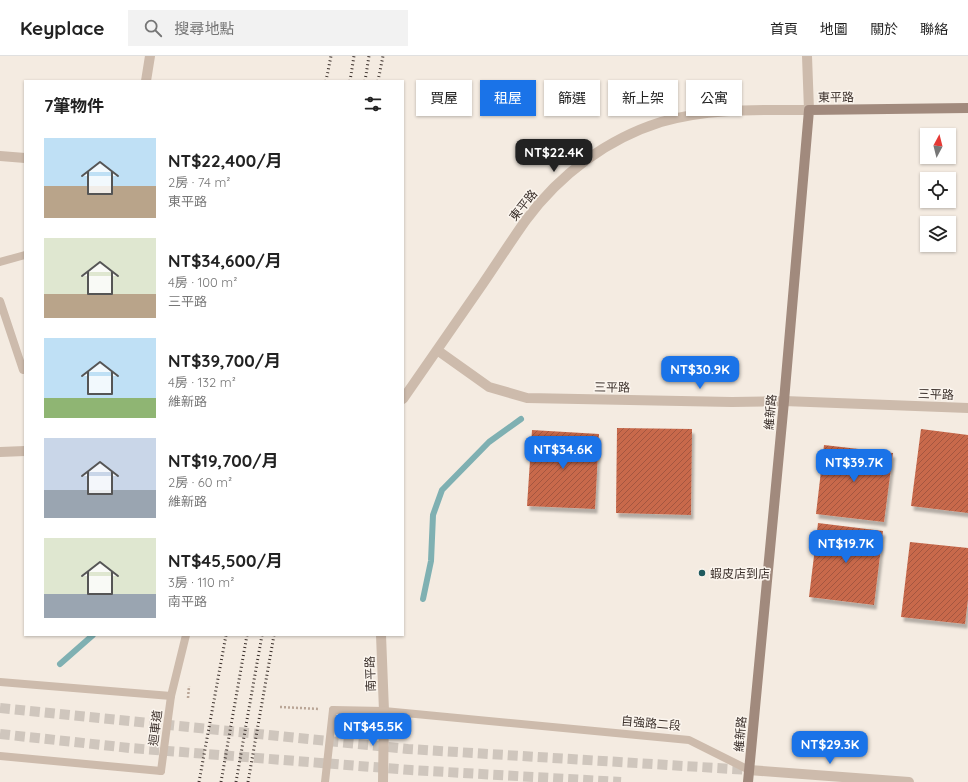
<!DOCTYPE html>
<html lang="zh-TW">
<meta charset="utf-8">
<style>
:root{--surface:#fff;--page:#f2f2f2;--text:#222;--muted:#767676;--line:#e0e0e0;--accent:#1a73e8}
body{margin:0;font-family:Quicksand,"Noto Sans TC",sans-serif;background:var(--page);color:var(--text);height:100vh;display:flex;flex-direction:column;font-size:15px;white-space:nowrap}
*{box-sizing:border-box;margin:0}
p{font-size:13px;color:var(--muted)}
.icon{flex:none;width:22px;height:22px;fill:none;stroke:currentColor;stroke-width:2;stroke-linecap:round;stroke-linejoin:round}
.map{position:relative;flex:1;overflow:hidden}
.details{position:absolute;left:24px;top:24px;width:380px;height:556px;display:flex;flex-direction:column;background:var(--surface);border-radius:0px;box-shadow:0 1px 3px #0004}
.details>*{flex:none}
.top-card{position:absolute;left:416px;top:24px;width:380px;height:36px;display:flex;gap:8px}
.needle{width:26px;rotate:7deg}
.controls{position:absolute;left:920px;top:72px;display:grid;gap:8px}
.controls a{display:grid;place-items:center;width:36px;height:36px;border-radius:0px;background:var(--surface);box-shadow:0 1px 3px #0004;font-size:20px}
.price{position:absolute;translate:-50% -34px;padding:0 9px;border-radius:8px;background:var(--accent);color:#fff;font-size:13px;line-height:26px;filter:drop-shadow(0 1px 2px #0008)}
.price::after{content:'';position:absolute;left:50%;top:24px;width:12px;height:9px;margin-left:-6px;background:inherit;clip-path:polygon(0 0,100% 0,50% 100%)}
.price.on{background:#222;color:#fff}
ul{padding:0;list-style:none}
li{display:flex;align-items:center;gap:12px;height:100px;padding:0 20px}
li span{display:grid;place-items:center;flex:none;width:112px;height:80px;border-radius:0px;color:#555}
li>.icon{margin-inline-start:auto}
span .icon{width:48px;height:48px;fill:#fffc;stroke-width:1}
li b{font-size:17px}
h2{display:flex;justify-content:space-between;align-items:center;height:48px;padding:0 20px;font-size:17px}
.pill{padding:0 14px;border-radius:0px;background:var(--surface);box-shadow:0 1px 3px #0004;font-size:14px;line-height:36px}
.pill.on{background:var(--accent);color:#fff}
header{display:flex;align-items:center;gap:24px;box-sizing:border-box;height:56px;padding:0 20px;background:var(--surface);border-bottom:1px solid var(--line)}
header strong{font-size:19px}
nav{display:flex;gap:22px;margin-inline-start:auto;font-size:14px}
.search{width:280px;height:36px;background:var(--page);display:flex;align-items:center;gap:10px;box-sizing:border-box;padding:0 14px;border-radius:0px;color:var(--muted);font-size:15px}
.map>svg:first-child{display:block}
.lines{fill:none;stroke-linecap:round;stroke-linejoin:round}
.stream{stroke:#7fb0b2;stroke-width:6}
.building{fill:url(#building-hatch);filter:url(#shadow)}
.secondary-tunnel{stroke:#cfc6bd;stroke-width:10;stroke-dasharray:10 5;stroke-linecap:butt}
.path{stroke:#b9a596;stroke-width:2.5;stroke-dasharray:2 2;stroke-linecap:butt}
.service{stroke:#cdbbac;stroke-width:8}
.minor{stroke:#cdbbac;stroke-width:10}
.tertiary{stroke:#cdbbac;stroke-width:10}
.secondary{stroke:#a18a7d;stroke-width:10}
.rail{stroke:#3b302b;stroke-width:3;stroke-dasharray:1 3;stroke-linecap:butt}
.service-bridge{stroke:#cdbbac;stroke-width:8}
.minor-bridge{stroke:#cdbbac;stroke-width:10}
.poi-dot{fill:#1f5a5e;stroke:#fbf5ee;stroke-width:1.5}
.labels{text-anchor:middle;dominant-baseline:central;stroke-width:3;stroke-linejoin:round;paint-order:stroke}
.street-label{font-size:12px;fill:#3b302b;stroke:#fbf5ee}
.poi-label{font-size:12px;fill:#3b302b;stroke:#fbf5ee;text-anchor:start}
</style>
<header>
<strong>Keyplace</strong>
<div class="search"><svg class="icon" aria-label="search" viewBox="0 0 24 24"><circle cx="10" cy="10" r="6"/><path d="M15 15l6 6"/></svg>搜尋地點</div>
<nav><a>首頁</a><a>地圖</a><a>關於</a><a>聯絡</a></nav>
</header>
<div class="map">
<svg width="968" height="726" viewBox="0 0 968 726">
<defs>
<pattern id="building-hatch" width="6" height="6" patternUnits="userSpaceOnUse"><rect width="6" height="6" fill="#c8694b"/><path d="M-1 1l2-2M0 6l6-6M5 7l2-2" fill="none" stroke="#a4573f"/></pattern>
<filter id="shadow"><feDropShadow dx="2.5" dy="4.5" stdDeviation="1" flood-color="#0004"/></filter>
</defs>
<rect width="100%" height="100%" fill="#f4ebe1"/>
<g class="lines">
<path class="stream" d="M423 543 431 505 433 459 442 434 489 386 521 363
M60 608 93 579"/>
</g>
<path class="building" d="M617 372 692 373 691 459 616 457Z
M921 373 968 379V457L911 450Z
M532 374 599 378 595 453 527 450Z
M824 389 893 397 884 466 816 458Z
M818 467 883 475 874 549 809 541Z
M910 486 968 492V543L965 568 901 561Z"/>
<g class="lines">
<path class="secondary-tunnel" d="M0 652 408 693 749 714
M0 678 130 692 411 714 621 726"/>
<path class="path" d="M188 642 189 630
M280 651 320 653"/>
<path class="service" d="M0 206 25 199
M0 245 23 314
M0 626 171 640 186 579
M333 654 384 655 689 684 749 714
M0 700 161 715"/>
<path class="minor" d="M146 25 150 0
M0 100 25 102
M437 294 489 331 527 342 732 346 784 345 968 352
M403 343C429 305 456 267 482 229 497 207 511 185 526 164 560 118 607 83 661 66 709 52 759 54 809 54
M0 396 25 395
M381 579 384 655"/>
<path class="tertiary" d="M807 0 809 54
M749 714 909 726"/>
<path class="secondary" d="M748 726 784 345 809 54 968 52"/>
<path class="rail" d="M326 25 331 0
M350 25 354 0
M365 25 369 0
M378 25 383 0
M199 726 226 579
M221 726 247 579
M236 726 262 579
M248 726 274 579"/>
<path class="service-bridge" d="M161 715 171 640
M325 726 333 654"/>
<path class="minor-bridge" d="M383 726 384 655"/>
</g>
<circle class="poi-dot" cx="702" cy="517" r="4"/>
<g class="labels">
<g class="street-label">
<text transform="translate(836 41) rotate(-1)">東平路</text>
<text transform="translate(523 149) rotate(-51)">東平路</text>
<text transform="translate(612 331) rotate(1)">三平路</text>
<text transform="translate(936 338) rotate(2)">三平路</text>
<text transform="translate(770 356) rotate(-85)">維新路</text>
<text transform="translate(370 618) rotate(-92)">南平路</text>
<text transform="translate(651 667) rotate(5)">自強路二段</text>
<text transform="translate(155 672) rotate(-83)">迴車道</text>
<text transform="translate(740 678) rotate(-85)">維新路</text>
</g>
<g class="poi-label">
<text x="710" y="517">蝦皮店到店</text>
</g>
</g>
</svg>
<div class="controls">
<a><svg class="needle" viewBox="-14 -14 28 28"><path d="M0-13l5 13h-10z" fill="#e53935"/><path d="M0 13l5-13h-10z" fill="#767676"/></svg></a>
<a><svg class="icon" aria-label="locate" viewBox="0 0 24 24"><circle cx="12" cy="12" r="6"/><path d="M12 2v4M12 18v4M2 12h4M18 12h4"/></svg></a>
<a><svg class="icon" aria-label="layers" viewBox="0 0 24 24"><path d="M12 4l9 5-9 5-9-5zM3 14l9 5 9-5"/></svg></a>
</div>
<b class="price on" style="left:554px;top:117px">NT$22.4K</b>
<b class="price" style="left:700px;top:334px">NT$30.9K</b>
<b class="price" style="left:563px;top:414px">NT$34.6K</b>
<b class="price" style="left:854px;top:427px">NT$39.7K</b>
<b class="price" style="left:846px;top:508px">NT$19.7K</b>
<b class="price" style="left:373px;top:691px">NT$45.5K</b>
<b class="price" style="left:830px;top:709px">NT$29.3K</b>
<div class="top-card">
<a class="pill">買屋</a>
<a class="pill on">租屋</a>
<a class="pill">篩選</a>
<a class="pill">新上架</a>
<a class="pill">公寓</a>
</div>
<section class="details">
<h2>7筆物件<svg class="icon" aria-label="filters" viewBox="0 0 24 24"><path d="M4 7h16M4 17h16"/><circle cx="9" cy="7" r="2"/><circle cx="15" cy="17" r="2"/></svg></h2>
<ul>
<li><span style="background:linear-gradient(#bfe0f5 60%,#b9a48a 0)"><svg class="icon" aria-label="home" viewBox="0 0 24 24"><path d="M3 11l9-7 9 7M6 9v11h12V9"/></svg></span><div><b>NT$22,400/月</b><p>2房 · 74 m²</p><p>東平路</p></div></li>
<li><span style="background:linear-gradient(#dfe7d0 70%,#b9a48a 0)"><svg class="icon" aria-label="home" viewBox="0 0 24 24"><path d="M3 11l9-7 9 7M6 9v11h12V9"/></svg></span><div><b>NT$34,600/月</b><p>4房 · 100 m²</p><p>三平路</p></div></li>
<li><span style="background:linear-gradient(#bfe0f5 75%,#8fb573 0)"><svg class="icon" aria-label="home" viewBox="0 0 24 24"><path d="M3 11l9-7 9 7M6 9v11h12V9"/></svg></span><div><b>NT$39,700/月</b><p>4房 · 132 m²</p><p>維新路</p></div></li>
<li><span style="background:linear-gradient(#c9d6e8 65%,#9aa5b1 0)"><svg class="icon" aria-label="home" viewBox="0 0 24 24"><path d="M3 11l9-7 9 7M6 9v11h12V9"/></svg></span><div><b>NT$19,700/月</b><p>2房 · 60 m²</p><p>維新路</p></div></li>
<li><span style="background:linear-gradient(#dfe7d0 70%,#9aa5b1 0)"><svg class="icon" aria-label="home" viewBox="0 0 24 24"><path d="M3 11l9-7 9 7M6 9v11h12V9"/></svg></span><div><b>NT$45,500/月</b><p>3房 · 110 m²</p><p>南平路</p></div></li>
</ul>
</section>
</div>
